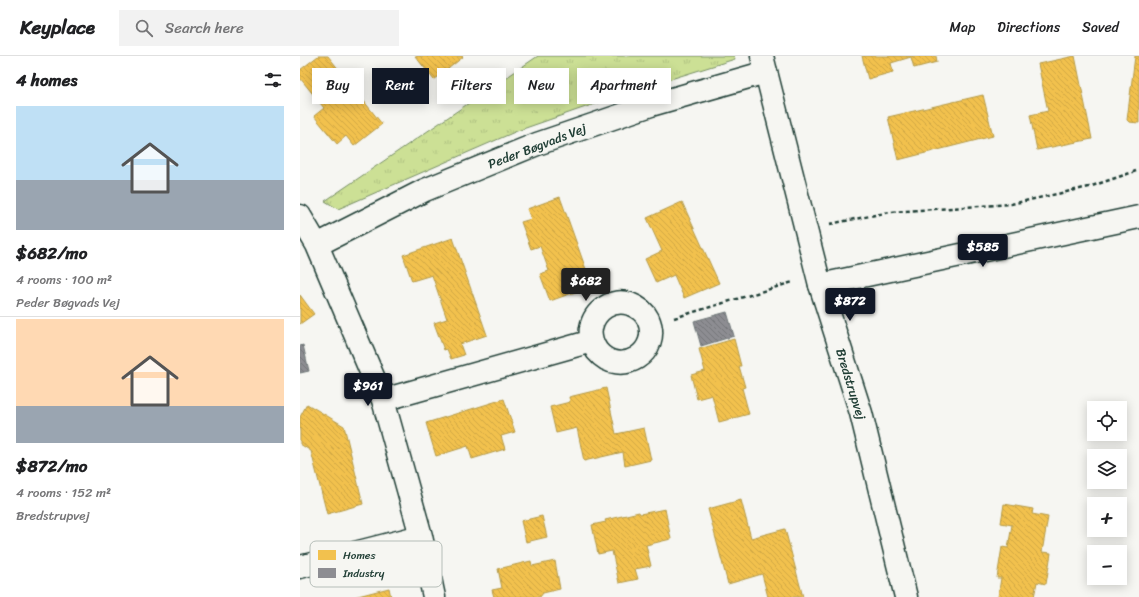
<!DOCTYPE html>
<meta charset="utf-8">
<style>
:root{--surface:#fff;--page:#f2f2f2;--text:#202124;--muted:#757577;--line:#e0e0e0;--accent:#111827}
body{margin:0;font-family:Sriracha,sans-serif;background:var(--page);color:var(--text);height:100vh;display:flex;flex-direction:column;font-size:15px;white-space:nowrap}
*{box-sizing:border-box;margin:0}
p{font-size:13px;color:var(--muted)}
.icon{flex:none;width:22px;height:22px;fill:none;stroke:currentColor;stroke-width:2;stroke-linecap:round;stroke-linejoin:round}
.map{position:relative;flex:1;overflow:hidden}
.sheet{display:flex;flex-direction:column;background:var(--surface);width:300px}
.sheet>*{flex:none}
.banner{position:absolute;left:12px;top:12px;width:380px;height:36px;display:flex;gap:8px}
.tools{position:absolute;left:787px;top:345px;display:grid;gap:8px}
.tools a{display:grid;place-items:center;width:40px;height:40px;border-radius:0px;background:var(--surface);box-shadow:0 2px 10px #0003;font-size:20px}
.price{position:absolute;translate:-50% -34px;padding:0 9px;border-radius:4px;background:var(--accent);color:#fff;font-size:13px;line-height:26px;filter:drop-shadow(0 1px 2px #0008)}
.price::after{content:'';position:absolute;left:50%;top:24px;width:12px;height:9px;margin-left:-6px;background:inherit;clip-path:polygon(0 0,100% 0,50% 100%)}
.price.selected{background:#222;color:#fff}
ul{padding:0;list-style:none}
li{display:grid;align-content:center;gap:8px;height:212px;padding:0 16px}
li+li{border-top:1px solid var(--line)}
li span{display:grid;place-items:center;height:124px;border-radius:0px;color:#555}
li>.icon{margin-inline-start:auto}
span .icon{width:72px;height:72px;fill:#fffc;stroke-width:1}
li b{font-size:17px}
h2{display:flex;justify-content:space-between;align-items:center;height:48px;padding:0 16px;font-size:17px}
.tag{padding:0 14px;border-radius:0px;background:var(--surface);box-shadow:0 2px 10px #0003;font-size:14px;line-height:36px}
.tag.selected{background:var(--accent);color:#fff}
header{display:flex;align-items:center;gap:24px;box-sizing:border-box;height:56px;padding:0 20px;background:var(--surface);border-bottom:1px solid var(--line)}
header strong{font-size:19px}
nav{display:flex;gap:22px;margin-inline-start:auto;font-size:14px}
.search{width:280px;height:36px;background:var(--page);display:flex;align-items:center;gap:10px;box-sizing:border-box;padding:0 14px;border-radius:0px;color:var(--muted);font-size:15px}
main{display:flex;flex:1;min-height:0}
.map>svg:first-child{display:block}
.grass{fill:url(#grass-tufts);stroke:#768e64}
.homes{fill:url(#homes-back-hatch);stroke:#b39946}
.industry{fill:url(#industry-back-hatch);stroke:#6c7576}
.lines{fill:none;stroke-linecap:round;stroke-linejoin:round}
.street-casing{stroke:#1f3d34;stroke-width:25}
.secondary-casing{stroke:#1f3d34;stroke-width:25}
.path{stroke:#1f3d34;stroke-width:2.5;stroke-dasharray:4 3;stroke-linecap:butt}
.street{stroke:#f6f6f2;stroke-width:22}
.secondary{stroke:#f6f6f2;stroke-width:22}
.labels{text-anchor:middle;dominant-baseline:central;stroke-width:4;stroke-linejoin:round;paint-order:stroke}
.street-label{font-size:13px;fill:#1f3d34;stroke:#f6f6f2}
.key{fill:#f6f6f2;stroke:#b6beb9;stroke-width:1}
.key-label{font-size:11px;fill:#1f3d34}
</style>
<header>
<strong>Keyplace</strong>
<div class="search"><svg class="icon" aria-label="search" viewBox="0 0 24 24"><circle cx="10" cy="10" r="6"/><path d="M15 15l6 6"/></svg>Search here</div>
<nav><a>Map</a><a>Directions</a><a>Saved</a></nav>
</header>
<main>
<section class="sheet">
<h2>4 homes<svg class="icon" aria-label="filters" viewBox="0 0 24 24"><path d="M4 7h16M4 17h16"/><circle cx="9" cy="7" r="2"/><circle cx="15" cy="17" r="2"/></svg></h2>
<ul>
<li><span style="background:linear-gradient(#bfe0f5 60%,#9aa5b1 0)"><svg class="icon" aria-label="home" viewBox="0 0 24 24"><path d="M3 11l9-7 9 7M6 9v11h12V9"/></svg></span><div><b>$682/mo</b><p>4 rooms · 100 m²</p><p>Peder Bøgvads Vej</p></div></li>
<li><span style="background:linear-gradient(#ffd9b3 70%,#9aa5b1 0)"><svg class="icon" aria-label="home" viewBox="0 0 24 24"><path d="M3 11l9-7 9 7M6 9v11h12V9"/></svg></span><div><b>$872/mo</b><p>4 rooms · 152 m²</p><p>Bredstrupvej</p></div></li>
</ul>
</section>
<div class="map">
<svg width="839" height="541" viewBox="0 0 839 541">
<defs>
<pattern id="grass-tufts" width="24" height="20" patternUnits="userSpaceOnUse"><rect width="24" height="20" fill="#cce095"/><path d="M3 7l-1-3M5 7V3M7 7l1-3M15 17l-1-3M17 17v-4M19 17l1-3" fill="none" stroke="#afc181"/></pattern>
<pattern id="homes-back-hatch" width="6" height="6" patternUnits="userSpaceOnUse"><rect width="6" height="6" fill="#f2c14e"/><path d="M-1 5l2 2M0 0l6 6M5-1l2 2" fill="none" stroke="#cfa745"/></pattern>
<pattern id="industry-back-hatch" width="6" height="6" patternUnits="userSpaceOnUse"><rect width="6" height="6" fill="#8d8d92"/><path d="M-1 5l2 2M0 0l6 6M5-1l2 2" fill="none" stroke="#737478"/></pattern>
</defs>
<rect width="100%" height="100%" fill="#f6f6f2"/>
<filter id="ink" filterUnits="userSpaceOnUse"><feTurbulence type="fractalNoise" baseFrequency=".025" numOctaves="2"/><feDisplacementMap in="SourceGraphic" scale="8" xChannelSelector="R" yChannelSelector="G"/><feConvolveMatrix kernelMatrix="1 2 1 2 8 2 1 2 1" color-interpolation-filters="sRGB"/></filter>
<g filter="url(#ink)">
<path class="grass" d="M238 0H434L435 3 329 36 217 75 38 153 25 145Z"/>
<path class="homes" d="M18 0H28L82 68 54 90 46 80 37 88 14 60 24 52 0 22V14Z
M115 0H162L163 1 134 24Z
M562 0H636L637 6 614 12 611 1 591 7 593 16 568 23Z
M775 0 792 83 737 94 730 59 748 55 738 8Z
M835 0H839V67L829 66 827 64Z
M683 39 693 80 598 104 588 61Z
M260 141 292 230 250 245 240 218 249 215 240 190 231 193 221 166 231 163 227 153Z
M382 146 419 227 384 242 374 219 356 227 345 203 362 195 347 162Z
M153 182 187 279 160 288 164 299 151 303 147 293 144 294 134 267 147 263 132 219 112 225 103 199Z
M0 239 14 258 0 268Z
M434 283 441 310H439L445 331 442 332 449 358 419 366 412 339 397 343 391 319 405 315 399 293Z
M306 332 316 378 344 372 351 404 325 410 323 396 284 405 277 372 256 377 250 351 270 346 269 341Z
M204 343 215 376 201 380 205 393 172 403 168 390 136 400 126 367Z
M7 348 44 370 63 448 27 458 11 395 0 388V361Z
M441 444 451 482 485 473 503 541H468L462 518 428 528 408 453Z
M704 448 733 453 732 458 748 461 742 496 751 497 746 528 737 526 734 541H698L701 522H697L702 491 708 492 712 469 701 467Z
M365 453 371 483 346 489 351 510 335 513 338 523 319 527 312 495 298 498 292 469 306 466 305 464 339 456 340 458Z
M242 460 247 481 226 486 221 465Z
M231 505 232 510 255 505 260 533 243 537 240 541H194L192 534 202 532 198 513Z
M89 532 91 541H54Z"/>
<path class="industry" d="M427 256 434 280 401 290 394 265Z
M3 289 9 315 0 317V290Z"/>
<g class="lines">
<g class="street-casing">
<path id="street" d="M0 160 17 189 83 344 121 480 134 541
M17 189 125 134 237 88 351 49 466 16
M520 229 839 161
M83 344 292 285C291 281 290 276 291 272 294 255 312 242 330 248 338 251 344 255 348 263 363 296 320 323 297 295 295 292 293 288 292 285
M0 511 121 480"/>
</g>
<g class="secondary-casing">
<path id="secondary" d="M462 0 520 229 561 357 606 541"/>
</g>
<path class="path" d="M530 168 590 156 711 148 789 131 839 114
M374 262 493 226"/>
<use href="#street" class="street"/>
<use href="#secondary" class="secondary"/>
</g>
</g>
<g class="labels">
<g class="street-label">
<text transform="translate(237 90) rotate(-21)">Peder Bøgvads Vej</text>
<text transform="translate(551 328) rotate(73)">Bredstrupvej</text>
</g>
</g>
<rect x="10" y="485" width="132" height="46" rx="6" class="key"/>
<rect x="18" y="494" width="18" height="10" fill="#f2c14e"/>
<rect x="18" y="512" width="18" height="10" fill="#8d8d92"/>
<g class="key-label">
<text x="43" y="503">Homes</text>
<text x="43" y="521">Industry</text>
</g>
</svg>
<div class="tools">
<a><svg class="icon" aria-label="locate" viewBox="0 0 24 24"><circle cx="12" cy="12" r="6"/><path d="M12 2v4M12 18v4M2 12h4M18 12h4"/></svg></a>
<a><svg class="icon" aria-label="layers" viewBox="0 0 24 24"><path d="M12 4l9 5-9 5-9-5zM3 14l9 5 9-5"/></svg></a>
<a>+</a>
<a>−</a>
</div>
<b class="price" style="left:683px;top:212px">$585</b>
<b class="price selected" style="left:286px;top:246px">$682</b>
<b class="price" style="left:550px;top:266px">$872</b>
<b class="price" style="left:68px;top:351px">$961</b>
<div class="banner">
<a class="tag">Buy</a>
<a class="tag selected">Rent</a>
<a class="tag">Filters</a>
<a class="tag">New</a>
<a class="tag">Apartment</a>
</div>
</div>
</main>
